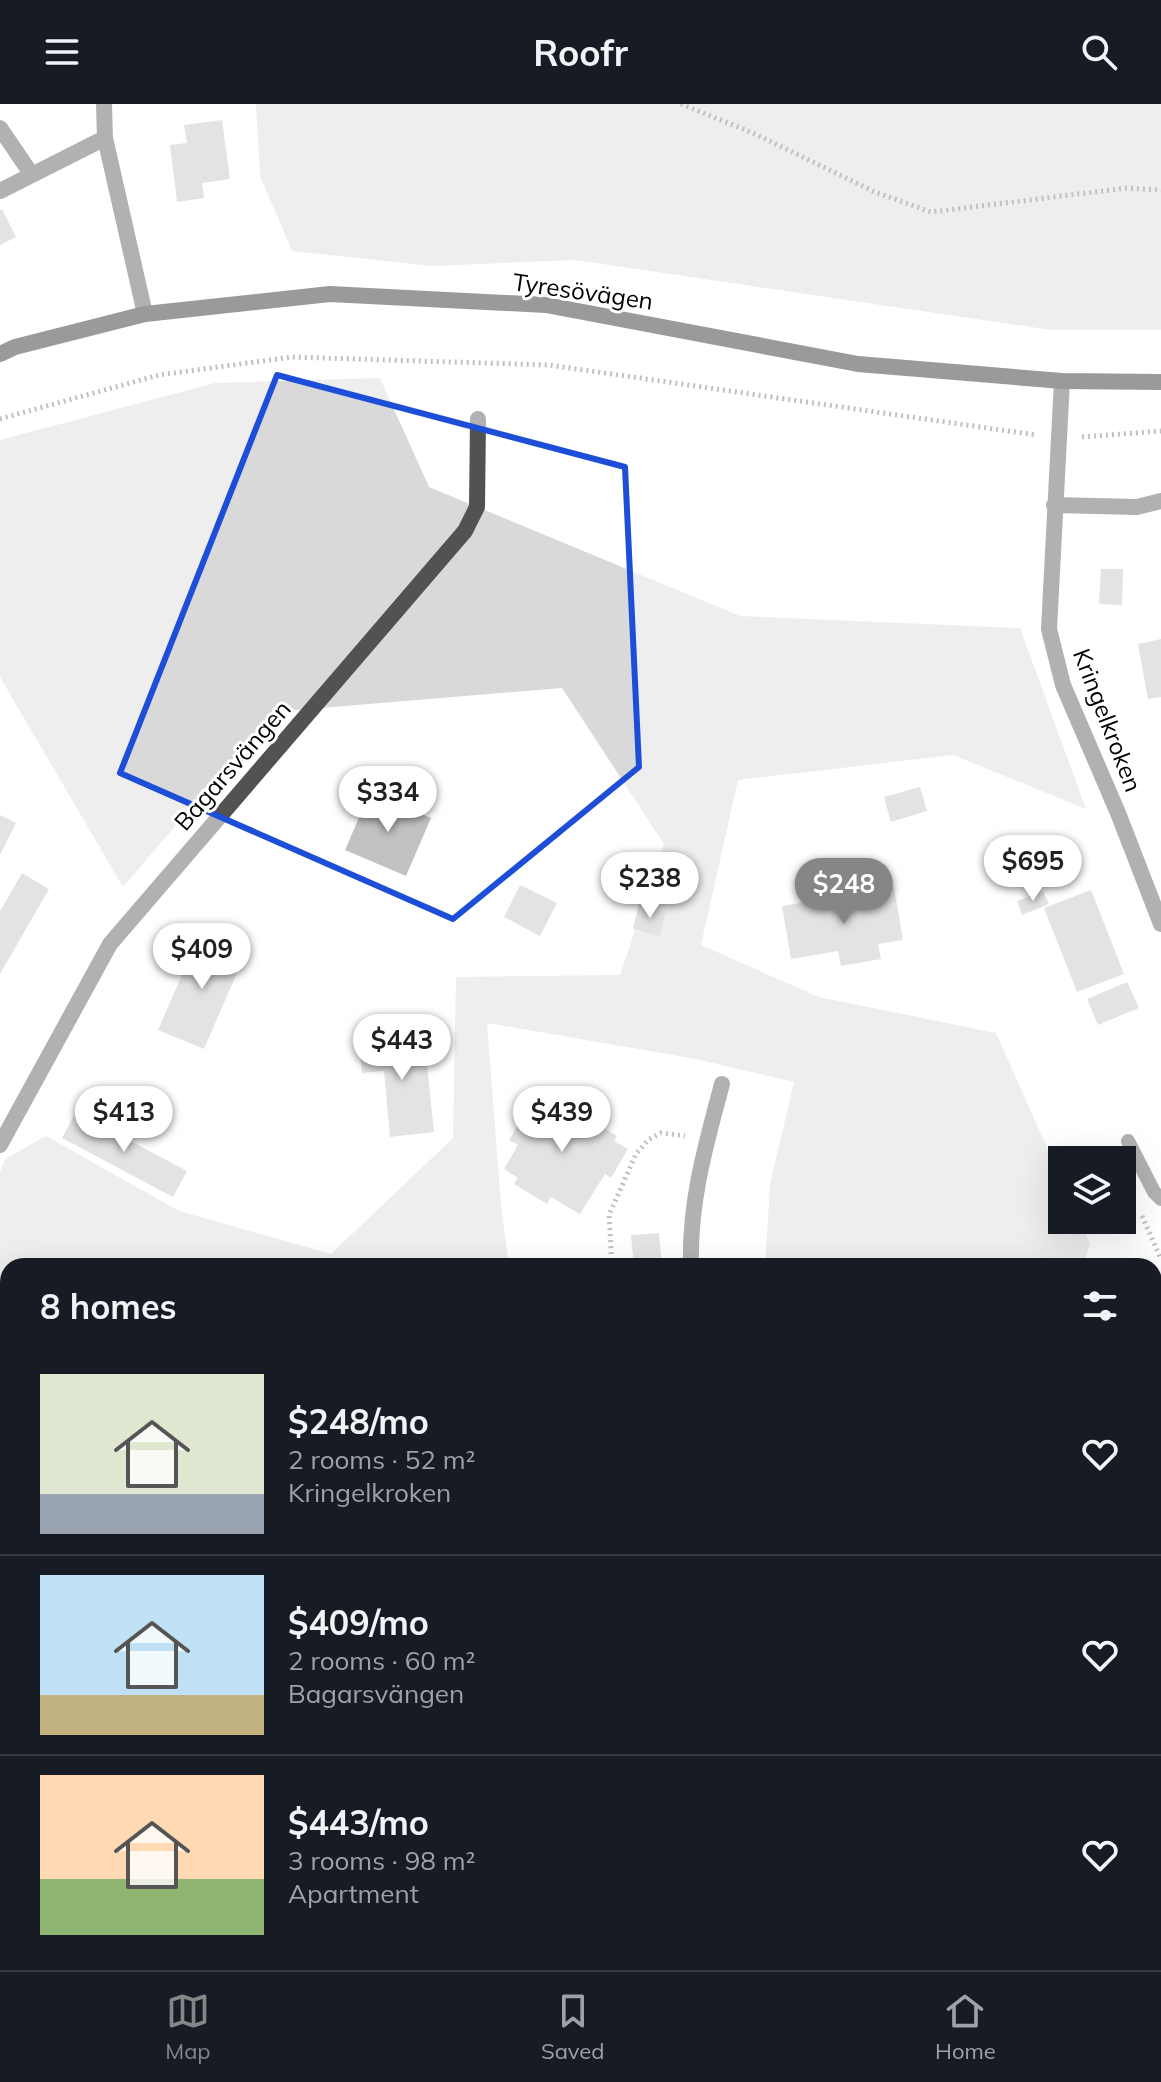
<!DOCTYPE html>
<meta charset="utf-8">
<style>
:root{--surface:#171b24;--page:#20242c;--text:#f1f3f6;--muted:#9ea1a6;--line:#363941;--accent:#858687}
body{margin:0;font-family:Mulish,sans-serif;background:var(--page);color:var(--text);height:100vh;display:flex;flex-direction:column;font-size:30px;white-space:nowrap}
*{box-sizing:border-box;margin:0}
p{font-size:26px;color:var(--muted)}
.icon{flex:none;width:44px;height:44px;fill:none;stroke:currentColor;stroke-width:2;stroke-linecap:round;stroke-linejoin:round}
.map{position:relative;flex:1;overflow:hidden}
.details{position:absolute;left:0px;top:1154px;width:1162px;height:712px;display:flex;flex-direction:column;background:var(--surface);border-radius:24px 24px 0 0;box-shadow:0 8px 32px #0002}
.details>*{flex:none}
.tools{position:absolute;left:1048px;top:1042px;display:grid;gap:16px}
.tools a{display:grid;place-items:center;width:88px;height:88px;border-radius:0px;background:var(--surface);box-shadow:0 8px 32px #0002;font-size:40px}
.price{position:absolute;translate:-50% -68px;padding:0 18px;border-radius:28px;background:#fff;color:#222;font-size:26px;line-height:52px;filter:drop-shadow(0 2px 4px #0008)}
.price::after{content:'';position:absolute;left:50%;top:48px;width:24px;height:18px;margin-left:-12px;background:inherit;clip-path:polygon(0 0,100% 0,50% 100%)}
.price.on{background:var(--accent);color:#fff}
ul{padding:0;list-style:none}
li{display:flex;align-items:center;gap:24px;height:200px;padding:0 40px}
li+li{border-top:2px solid var(--line)}
li span{display:grid;place-items:center;flex:none;width:224px;height:160px;border-radius:0px;color:#555}
li>.icon{margin-inline-start:auto}
span .icon{width:96px;height:96px;fill:#fffc;stroke-width:1}
li b{font-size:34px}
h2{display:flex;justify-content:space-between;align-items:center;height:96px;padding:0 40px;font-size:34px}
header{display:flex;justify-content:space-between;align-items:center;height:104px;padding:0 40px;background:var(--surface);font-size:36px;font-weight:700}
.tab-bar{display:flex;justify-content:space-around;align-items:center;height:112px;border-top:2px solid var(--line);background:var(--surface);font-size:22px;color:var(--muted)}
.tab-bar a{display:grid;justify-items:center;gap:4px}
.tab-bar .on{color:var(--accent)}
.map>svg:first-child{display:block}
.green{fill:#d9d9d9}
.building{fill:#c2c2c2}
.lines{fill:none;stroke-linecap:round;stroke-linejoin:round}
.path{stroke:#747474;stroke-width:5;stroke-dasharray:2 4;stroke-linecap:butt}
.service{stroke:#525252;stroke-width:14}
.minor{stroke:#525252;stroke-width:16}
.secondary{stroke:#1f1f1f;stroke-width:16}
.marked{fill:none;stroke:#1d4ed8;stroke-width:6;stroke-linejoin:round}
.labels{text-anchor:middle;dominant-baseline:central;stroke-width:6;stroke-linejoin:round;paint-order:stroke}
.street-label{font-size:24px;fill:#000;stroke:#fff}
</style>
<header><svg class="icon" aria-label="menu" viewBox="0 0 24 24"><path d="M4 6h16M4 12h16M4 18h16"/></svg>Roofr<svg class="icon" aria-label="search" viewBox="0 0 24 24"><circle cx="10" cy="10" r="6"/><path d="M15 15l6 6"/></svg></header>
<div class="map">
<svg width="1161" height="1866" viewBox="0 0 1161 1866">
<rect width="100%" height="100%" fill="#fff"/>
<path class="green" d="M256 0H1161V226H1051L575 156 432 162 292 147 260 72Z
M380 274 429 383 740 512 1020 524 1086 705 953 651 738 676 701 841 819 893 996 929 1062 1077V1116H1079L1090 1140 1083 1162H765L770 1080 794 978 696 955 487 919 501 1101 509 1162H8V1253L0 1248V1068L5 1055 46 1032 179 1107 331 1150 453 1034 456 873 620 871 664 740 562 584 273 608 123 783 0 573V336L215 279Z
M0 1596 8 1600V1858H1154V1657L1161 1658V1866H0Z"/>
<path class="building" d="M222 16 230 75 202 79 204 94 177 98 170 41 187 39 184 21Z
M2 105 16 133 0 141V106Z
M1101 465H1123L1122 501 1099 500Z
M1161 535V593L1148 595 1138 540Z
M920 683 927 707 891 718 884 693Z
M370 688 431 714 406 772 345 746Z
M0 711 16 719 0 751Z
M22 769 49 785 0 870V807Z
M520 781 557 799 540 832 504 813Z
M894 783 903 836 878 840 881 855 841 862 838 847 791 855 782 802Z
M1091 786 1124 870 1077 888 1044 804Z
M1043 787 1049 800 1022 811 1017 797Z
M639 800 666 807 660 832 633 825Z
M200 829 246 848 204 945 158 926Z
M1127 878 1139 904 1098 921 1087 895Z
M424 931 434 1028 390 1033 384 967 362 969 359 938Z
M536 990 555 1002 558 996 617 1032 614 1037 628 1045 611 1074 605 1070 580 1110 551 1093 547 1100 514 1080 518 1074 504 1065 518 1041 509 1036Z
M76 1008 187 1067 173 1093 62 1034Z
M659 1129 662 1162H634L631 1131Z
M1154 1193 1161 1197V1281L1157 1288 1154 1287Z
M1154 1534 1161 1539V1616L1154 1628Z"/>
<g class="lines">
<path class="path" d="M681 0 753 29 875 88 931 108 1127 84 1161 86
M0 315 159 271 292 253 549 261 1036 331
M1082 333 1161 327
M1142 1112 1161 1155
M612 1162 609 1111 636 1050 648 1036 661 1029 685 1032
M0 1245 8 1250
M1154 1706 1161 1704
M0 1762 8 1766
M317 1858 325 1866
M761 1858 773 1866
M938 1866 942 1858
M980 1866 988 1864 996 1866"/>
<path class="service" d="M1128 1037 1154 1088 1161 1095"/>
<path class="minor" d="M104 0 105 34 145 210
M0 24 32 71
M0 87 105 34
M1062 277 1049 525 1063 581 1118 709 1161 820
M1054 401 1137 403 1161 397
M0 1041 110 840 465 427 477 403 478 315
M691 1162C689 1098 706 1040 722 980
M1154 1433 1161 1427"/>
<path class="secondary" d="M0 250 15 243 145 210 330 190 546 201 858 260 1062 277 1161 278"/>
</g>
<path d="M0 0H1161V1866H0ZM277 271 625 363 639 663 453 815 120 669Z" fill="#fff" fill-opacity=".55" fill-rule="evenodd"/>
<path class="marked" d="M277 271 625 363 639 663 453 815 120 669Z"/>
<g class="labels">
<g class="street-label">
<text transform="translate(583 187) rotate(8)">Tyresövägen</text>
<text transform="translate(1108 616) rotate(69)">Kringelkroken</text>
<text transform="translate(232 661) rotate(-49)">Bagarsvängen</text>
</g>
</g>
</svg>
<div class="tools">
<a><svg class="icon" aria-label="layers" viewBox="0 0 24 24"><path d="M12 4l9 5-9 5-9-5zM3 14l9 5 9-5"/></svg></a>
</div>
<b class="price" style="left:388px;top:730px">$334</b>
<b class="price" style="left:1033px;top:799px">$695</b>
<b class="price" style="left:650px;top:816px">$238</b>
<b class="price on" style="left:844px;top:822px">$248</b>
<b class="price" style="left:202px;top:887px">$409</b>
<b class="price" style="left:402px;top:978px">$443</b>
<b class="price" style="left:124px;top:1050px">$413</b>
<b class="price" style="left:562px;top:1050px">$439</b>
<section class="details">
<h2>8 homes<svg class="icon" aria-label="filters" viewBox="0 0 24 24"><path d="M4 7h16M4 17h16"/><circle cx="9" cy="7" r="2"/><circle cx="15" cy="17" r="2"/></svg></h2>
<ul>
<li><span style="background:linear-gradient(#dfe7d0 75%,#9aa5b1 0)"><svg class="icon" aria-label="home" viewBox="0 0 24 24"><path d="M3 11l9-7 9 7M6 9v11h12V9"/></svg></span><div><b>$248/mo</b><p>2 rooms · 52 m²</p><p>Kringelkroken</p></div><svg class="icon" aria-label="heart" viewBox="0 0 24 24"><path d="M12 20l-8-8c-3-5 5-10 8-4 3-6 11-1 8 4z"/></svg></li>
<li><span style="background:linear-gradient(#bfe0f5 75%,#c2b280 0)"><svg class="icon" aria-label="home" viewBox="0 0 24 24"><path d="M3 11l9-7 9 7M6 9v11h12V9"/></svg></span><div><b>$409/mo</b><p>2 rooms · 60 m²</p><p>Bagarsvängen</p></div><svg class="icon" aria-label="heart" viewBox="0 0 24 24"><path d="M12 20l-8-8c-3-5 5-10 8-4 3-6 11-1 8 4z"/></svg></li>
<li><span style="background:linear-gradient(#ffd9b3 65%,#8fb573 0)"><svg class="icon" aria-label="home" viewBox="0 0 24 24"><path d="M3 11l9-7 9 7M6 9v11h12V9"/></svg></span><div><b>$443/mo</b><p>3 rooms · 98 m²</p><p>Apartment</p></div><svg class="icon" aria-label="heart" viewBox="0 0 24 24"><path d="M12 20l-8-8c-3-5 5-10 8-4 3-6 11-1 8 4z"/></svg></li>
</ul>
</section>
</div>
<nav class="tab-bar">
<a class="on"><svg class="icon" aria-label="map" viewBox="0 0 24 24"><path d="M3 6l6-2 6 2 6-2v14l-6 2-6-2-6 2zM9 4v14M15 6v14"/></svg>Map</a>
<a><svg class="icon" aria-label="saved" viewBox="0 0 24 24"><path d="M7 4h10v16l-5-4-5 4z"/></svg>Saved</a>
<a><svg class="icon" aria-label="home" viewBox="0 0 24 24"><path d="M3 11l9-7 9 7M6 9v11h12V9"/></svg>Home</a>
</nav>
